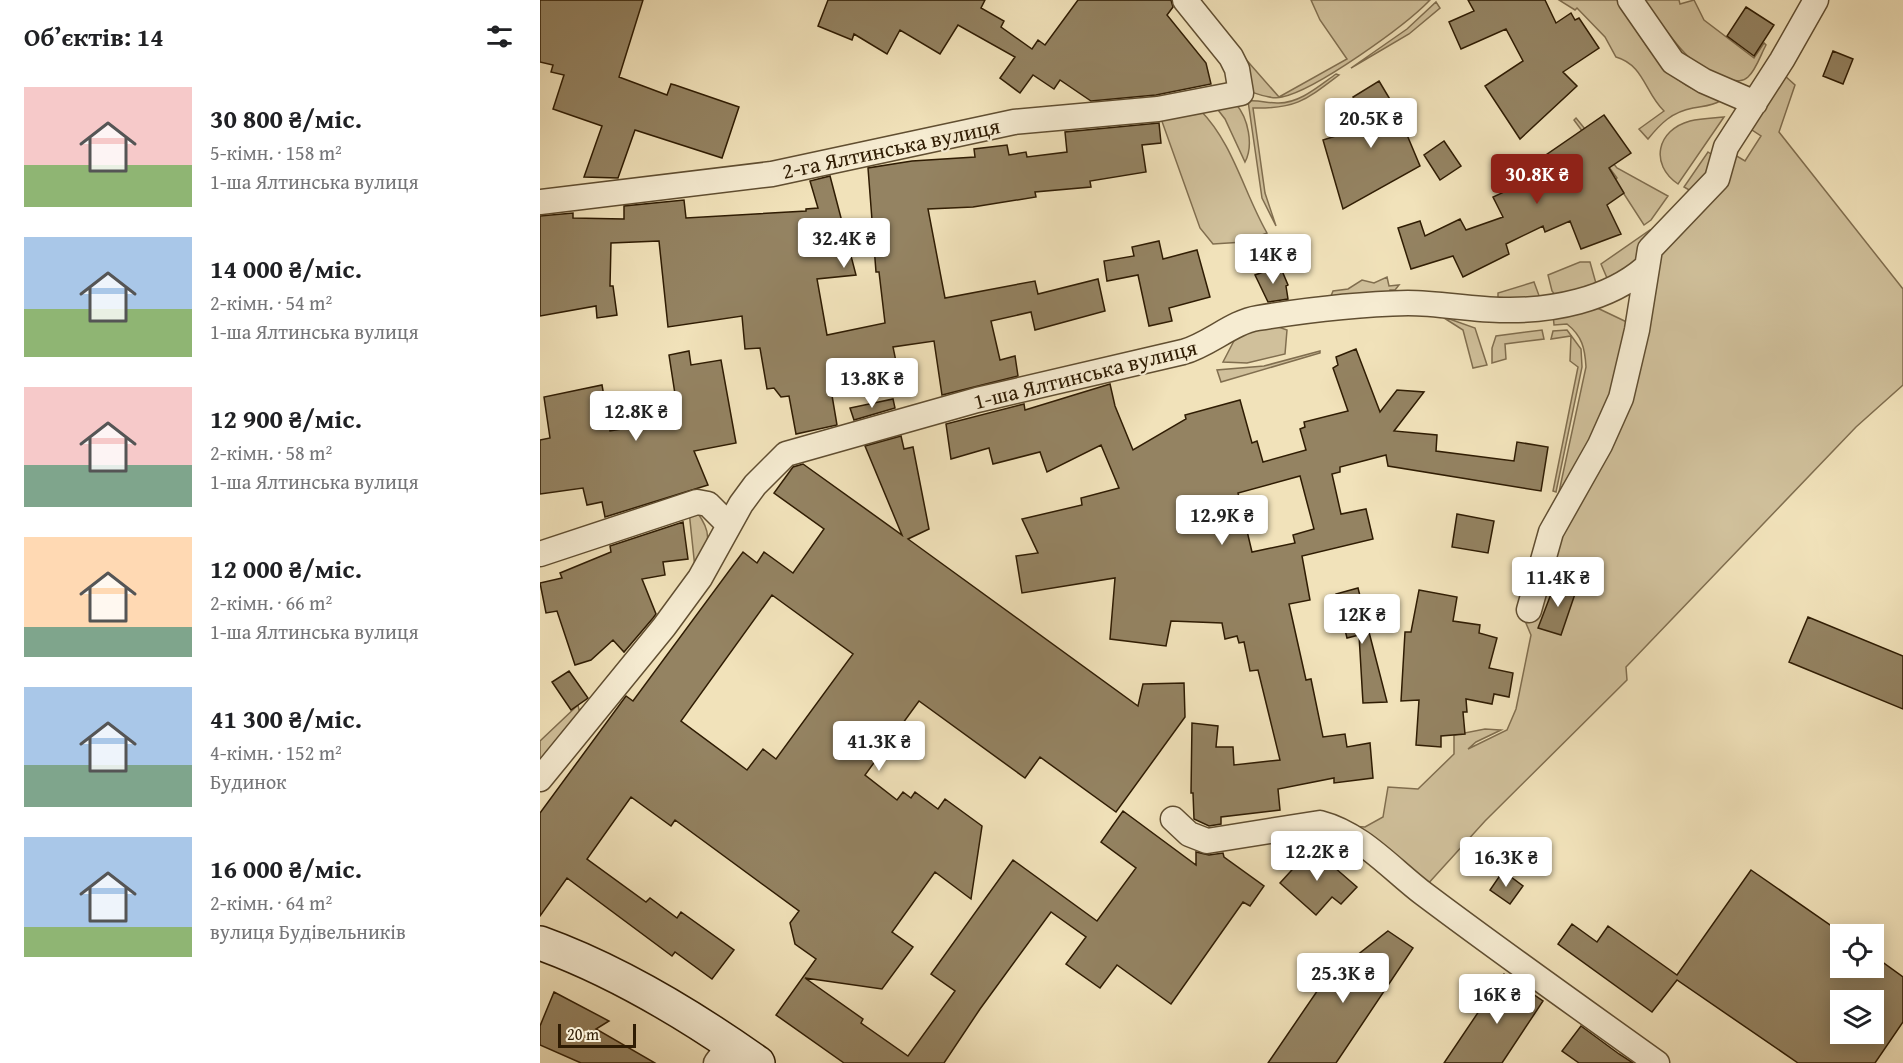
<!DOCTYPE html>
<html lang="uk">
<meta charset="utf-8">
<style>
:root{--surface:#fff;--page:#f6f6f6;--text:#202124;--muted:#757577;--accent:#8f2418}
body{margin:0;font-family:"Gentium Book Plus",serif;background:var(--page);color:var(--text);height:100vh;display:flex;flex-direction:column;font-size:22px;white-space:nowrap}
*{box-sizing:border-box;margin:0}
p{font-size:20px;color:var(--muted)}
.icon{flex:none;width:33px;height:33px;fill:none;stroke:currentColor;stroke-width:2;stroke-linecap:round;stroke-linejoin:round}
.map{position:relative;flex:1;overflow:hidden}
.side{display:flex;flex-direction:column;background:var(--surface);width:540px}
.side>*{flex:none}
.tools{position:absolute;left:1290px;top:924px;display:grid;gap:12px}
.tools a{display:grid;place-items:center;width:54px;height:54px;border-radius:0px;background:var(--surface);box-shadow:0 3px 15px #0003;font-size:30px}
.scale{position:absolute;left:18px;bottom:15px;width:78px;box-sizing:border-box;padding-left:6px;border:3px solid #2f1c03;border-top:0;font-size:16px;line-height:21px;white-space:nowrap;color:#2f1c03;-webkit-text-stroke:4px #f6ecd2;paint-order:stroke}
.price{position:absolute;translate:-50% -51px;padding:0 14px;border-radius:6px;background:#fff;color:#222;font-size:20px;line-height:39px;filter:drop-shadow(0 2px 3px #0008)}
.price::after{content:'';position:absolute;left:50%;top:36px;width:18px;height:14px;margin-left:-9px;background:inherit;clip-path:polygon(0 0,100% 0,50% 100%)}
.price.current{background:var(--accent);color:#fff}
ul{padding:0;list-style:none}
li{display:flex;align-items:center;gap:18px;height:150px;padding:0 24px}
li span{display:grid;place-items:center;flex:none;width:168px;height:120px;border-radius:0px;color:#555}
li>.icon{margin-inline-start:auto}
span .icon{width:72px;height:72px;fill:#fffc;stroke-width:1}
li b{font-size:26px}
h2{display:flex;justify-content:space-between;align-items:center;height:72px;padding:0 24px;font-size:26px}
main{display:flex;flex:1;min-height:0}
.map>svg:first-child{display:block}
.green{fill:#d0c09b;stroke:#806e4f;stroke-width:1.5}
.building{fill:#948362;stroke:#2f1c03;stroke-width:1.5;fill-rule:evenodd}
.lines{fill:none;stroke-linecap:round;stroke-linejoin:round}
.street-casing{stroke:#604e31;stroke-width:27}
.secondary-casing{stroke:#2f1c03;stroke-width:36}
.street{stroke:#f6ecd2;stroke-width:24}
.secondary{stroke:#f6ecd2;stroke-width:33}
.labels{text-anchor:middle;dominant-baseline:central;stroke-width:4.5;stroke-linejoin:round;paint-order:stroke}
.street-label{font-size:22px;fill:#2f1c03;stroke:#f6ecd2}
</style>
<main>
<section class="side">
<h2>Об’єктів: 14<svg class="icon" aria-label="filters" viewBox="0 0 24 24"><path d="M4 7h16M4 17h16"/><circle cx="9" cy="7" r="2"/><circle cx="15" cy="17" r="2"/></svg></h2>
<ul>
<li><span style="background:linear-gradient(#f6c9c9 65%,#8fb573 0)"><svg class="icon" aria-label="home" viewBox="0 0 24 24"><path d="M3 11l9-7 9 7M6 9v11h12V9"/></svg></span><div><b>30 800 ₴/міс.</b><p>5-кімн. · 158 m²</p><p>1-ша Ялтинська вулиця</p></div></li>
<li><span style="background:linear-gradient(#a9c7e8 60%,#8fb573 0)"><svg class="icon" aria-label="home" viewBox="0 0 24 24"><path d="M3 11l9-7 9 7M6 9v11h12V9"/></svg></span><div><b>14 000 ₴/міс.</b><p>2-кімн. · 54 m²</p><p>1-ша Ялтинська вулиця</p></div></li>
<li><span style="background:linear-gradient(#f6c9c9 65%,#7fa58c 0)"><svg class="icon" aria-label="home" viewBox="0 0 24 24"><path d="M3 11l9-7 9 7M6 9v11h12V9"/></svg></span><div><b>12 900 ₴/міс.</b><p>2-кімн. · 58 m²</p><p>1-ша Ялтинська вулиця</p></div></li>
<li><span style="background:linear-gradient(#ffd9b3 75%,#7fa58c 0)"><svg class="icon" aria-label="home" viewBox="0 0 24 24"><path d="M3 11l9-7 9 7M6 9v11h12V9"/></svg></span><div><b>12 000 ₴/міс.</b><p>2-кімн. · 66 m²</p><p>1-ша Ялтинська вулиця</p></div></li>
<li><span style="background:linear-gradient(#a9c7e8 65%,#7fa58c 0)"><svg class="icon" aria-label="home" viewBox="0 0 24 24"><path d="M3 11l9-7 9 7M6 9v11h12V9"/></svg></span><div><b>41 300 ₴/міс.</b><p>4-кімн. · 152 m²</p><p>Будинок</p></div></li>
<li><span style="background:linear-gradient(#a9c7e8 75%,#8fb573 0)"><svg class="icon" aria-label="home" viewBox="0 0 24 24"><path d="M3 11l9-7 9 7M6 9v11h12V9"/></svg></span><div><b>16 000 ₴/міс.</b><p>2-кімн. · 64 m²</p><p>вулиця Будівельників</p></div></li>
</ul>
</section>
<div class="map">
<svg width="1363" height="1063" viewBox="0 0 1363 1063">
<rect width="100%" height="100%" fill="#f1e2ba"/>
<filter id="stains"><feTurbulence type="fractalNoise" baseFrequency=".00333" numOctaves="4"/><feColorMatrix values="0 0 0 0 .2 0 0 0 0 .09 0 0 0 0 .02 0 0 0 .5 -.17"/></filter>
<radialGradient id="worn" r=".72"><stop offset=".6" stop-color="#630" stop-opacity="0"/><stop offset="1" stop-color="#630" stop-opacity=".3"/></radialGradient>
<path class="green" d="M771 0H890C865 26 776 90 742 97 731 100 716 93 705 90L667 15 739 97 807 59 780 20Z
M1019 0H1077C1096 29 1115 66 1146 85 1156 91 1169 95 1180 101 1172 106 1163 106 1153 108 1132 112 1121 123 1108 139L1099 129 1124 111C1105 93 1104 65 1076 57L1065 37 1037 8 1035 10Z
M1104 0H1139L1140 4 1154 0 1164 20 1214 58 1224 43 1226 45C1221 54 1216 70 1208 77 1203 82 1196 81 1190 80 1150 72 1127 31 1104 0Z
M896 2 900 8 869 34 811 68 867 29Z
M796 74 799 75C766 100 756 109 713 108L725 193 736 226 722 198 708 101C719 100 727 103 737 103 759 104 779 86 796 74Z
M1244 75 1255 85 1239 132 1363 289V385L1316 427 1086 667 1087 680 945 821 886 886 808 826 825 827 843 817 848 787 878 789 914 754V735L945 729 961 730 936 742 928 749 967 730 976 709 991 635 980 609 1040 490 1115 250 1195 155 1205 161 1221 136 1209 128Z
M696 104C708 118 714 145 705 162L685 119 675 106Z
M660 110C693 143 704 193 727 233L704 242 673 244 660 228 619 113Z
M1184 117 1138 184C1109 164 1117 130 1150 121 1161 118 1173 118 1184 117Z
M1036 118 1077 168 1128 196 1111 220 1104 225 1075 180 1077 178 1034 120Z
M1168 152 1177 158 1170 176 1151 191 1144 187Z
M1110 230H1114L1099 258 1073 281 1067 278 1061 264Z
M1040 262H1050L1057 287 1018 299 1012 291 1008 275Z
M847 277 849 286 859 285 855 290H850V296H791L793 291 808 289 822 280 834 283Z
M994 282 1001 301 958 303V293Z
M1051 305 1093 325 1074 405 1019 492 1046 367C1045 348 1042 336 1027 324L1014 325 1013 313Z
M901 316 935 328 947 365 933 368 923 330Z
M727 323 747 330 745 354 707 363 683 362 697 335Z
M1002 330 1004 339 965 344 966 359 952 363V348L956 336Z
M1027 330 1041 349 1042 367 1016 492 1013 491 1038 367 1030 361 1031 336 1011 339 1013 331Z
M780 351V353L681 382 677 370 724 366Z
M149 511 157 512C175 537 167 544 155 568Z
M38 705 39 710 46 707 0 766V741Z"/>
<path class="building" d="M0 0H103L79 77 127 95 131 84 135 85 199 107 182 158 95 130 78 178 44 177 62 126 13 109 24 75 11 72 13 65 0 62Z
M288 0H445L441 8 464 21 461 27 492 49 498 40 505 45 538 0H631L633 7 627 15 666 63 671 84 616 95 551 101 520 80 514 89 493 75 480 93 460 78 475 57 418 25 400 54 360 30 347 54 314 34 312 40 278 26Z
M928 0H1005L1016 23 1031 13 1035 20 1039 18 1059 48 1023 72 1037 86 980 139 945 86 983 61 966 29 921 49 909 22 934 11Z
M1206 7 1234 25 1214 56 1187 36Z
M1293 51 1313 59 1303 84 1283 76Z
M839 81 857 111 880 166 803 209 783 140 830 125 813 97Z
M1064 115 1091 153 1069 168 1084 193 1067 205 1081 234 1041 249 1030 221 1005 232 1003 226 966 244 969 254 923 277 913 256 871 269 858 228 880 221 885 236 920 219 926 230 963 217 953 197 994 178 987 168Z
M619 123 621 143 602 145 606 172 550 181 551 187 495 192 496 197 433 207 388 209 405 298 495 281 498 294 558 279 565 311 495 330 491 312 451 321 460 360 475 356 478 376 402 395 394 341 353 347 362 391 334 397 326 360 287 366 297 425 256 434 249 396 241 397 234 388 227 389 220 348 205 349 202 316 128 327 119 241 71 243 70 286H73L77 315 57 318 56 306 0 316V216L33 213V218L84 219V206L144 200 146 218 266 211V209L278 208 270 181 290 176 316 275 277 279 287 335 345 323 339 272H336L328 168 372 161 435 157 434 149 467 145 469 155 486 152 487 157 527 152 525 132Z
M904 141 921 166 900 180 884 155Z
M619 241 623 259 657 250 670 297 629 308 632 321 609 326 598 275 567 281 564 261 594 256 592 247Z
M740 266 748 285 746 286 748 299 728 302 715 275Z
M816 349 840 412 857 390 884 392 854 431 897 435 896 451 974 461 977 442 1008 447 1001 491 848 466 846 455 800 467V472L792 474 801 514 826 509 833 539 762 556 770 600 749 604 766 680 771 679 783 737 805 734 807 747 830 743 833 778 794 783V778L738 789 740 810 681 817V824L669 826 654 819 653 793H651L652 723 678 726 676 747H693L694 765 740 760 718 670 710 671 704 642 699 643 697 636 685 639 682 623 631 621 626 646 570 639 575 578 482 593 476 556 498 553 482 519 542 505 541 498 579 488 561 445 507 472 500 452 453 464 449 448 411 459 406 424 484 404 485 410 570 384 575 406 593 450 646 419 645 415 700 400 712 443 717 441 723 462 766 450 760 429 765 427 764 422 808 411 793 368 798 365 796 357ZM760 476 774 529 753 535 755 543 712 552 698 493Z
M149 351 151 365 181 360 196 443 154 451 168 485 65 517 62 502 47 505 43 488 0 494V440L10 438 4 397 62 385 70 431 139 420 129 355Z
M353 399 355 408 314 420 310 408Z
M361 436 364 449 373 447 389 529 368 539 598 706 603 684 644 683 645 717 576 812 500 757 485 778 379 701 325 775 357 800 363 792 371 798 375 792 398 809 405 799 442 826 431 899 395 872 352 932 373 947 342 989 265 978 323 1019 321 1023 368 1056 415 991 391 974 473 860 557 921 596 868 561 842 583 811 656 865V852L669 855 683 853 684 857 724 886 710 906 703 902 631 1004 577 965 560 988 526 964 546 937 511 912 440 1009 404 1063H304L236 1015 276 959 255 944 250 923 259 911 135 820 131 826 91 797 47 859 106 902 110 898 137 918 141 912 194 950 172 979 135 952 132 956 27 878 0 916V813L86 696 93 701 203 552 217 563 224 552 253 573 284 529 234 493 253 467 263 464 362 535 325 446ZM232 595 313 654 236 759 223 749 207 770 141 721Z
M917 514 954 521 948 553 912 547Z
M143 522 148 559 123 562 125 575 102 579 116 614 113 618 84 652 73 640 51 660 35 665 17 611 6 613 0 583 22 578 20 573 71 552 70 546Z
M1016 581 1037 588 1021 635 998 628Z
M818 588 829 632 847 702 823 703 819 635 807 638 796 594Z
M879 590 917 597 913 621 940 625 939 633 957 638 949 668 973 673 969 697 954 694 952 704 926 699 927 712H923L925 734 901 736V747L876 745 879 700 861 701 865 632H871Z
M1268 617 1363 656V709L1249 662Z
M29 671 48 698 31 710 12 682Z
M772 848 817 887 801 904 792 897 776 915 740 883Z
M1211 870 1303 934H1300V968H1334V956L1363 977V1022L1335 1063H1258L1137 980 1112 1012 1018 944 1032 924 1057 942 1068 926 1137 975ZM1300 1000H1334V1034H1300Z
M963 871 983 886 970 904 950 890Z
M848 931 873 948 796 1063H728L784 981Z
M964 974 1003 1001 962 1063H904Z
M14 992 69 1021 56 1029 115 1063H41L0 1045V1026Z
M1041 1026 1079 1054 1093 1063H1039L1022 1051Z"/>
<g class="lines">
<g class="street-casing">
<path id="street" d="M1090 0 1133 62 1164 81 1215 103
M0 202 232 174 474 122 618 109 701 93 697 69 691 57 645 0
M0 554 157 502 168 504 189 525
M989 610 1011 532 1060 445 1081 398 1097 330 1110 249 1177 179 1186 147 1242 60 1276 0
M0 779 124 627 160 578 201 504 215 485 246 454 437 400 643 352C669 345 692 322 718 318 767 310 818 304 868 303 900 303 932 310 964 310 1012 311 1068 300 1105 268
M633 819 649 834 667 841 780 823C822 834 851 869 884 894 961 952 1039 1007 1117 1063
M176 1063 190 1044"/>
</g>
<g class="secondary-casing">
<path id="secondary" d="M0 943C75 970 153 1017 218 1063"/>
</g>
<use href="#street" class="street"/>
<use href="#secondary" class="secondary"/>
</g>
<g class="labels">
<g class="street-label">
<text transform="translate(351 148) rotate(-12)">2-га Ялтинська вулиця</text>
<text transform="translate(545 374) rotate(-14)">1-ша Ялтинська вулиця</text>
</g>
</g>
<rect width="100%" height="100%" filter="url(#stains)"/>
<rect width="100%" height="100%" fill="url(#worn)"/>
</svg>
<div class="tools">
<a><svg class="icon" aria-label="locate" viewBox="0 0 24 24"><circle cx="12" cy="12" r="6"/><path d="M12 2v4M12 18v4M2 12h4M18 12h4"/></svg></a>
<a><svg class="icon" aria-label="layers" viewBox="0 0 24 24"><path d="M12 4l9 5-9 5-9-5zM3 14l9 5 9-5"/></svg></a>
</div>
<div class="scale">20 m</div>
<b class="price" style="left:831px;top:149px">20.5K ₴</b>
<b class="price current" style="left:997px;top:205px">30.8K ₴</b>
<b class="price" style="left:304px;top:269px">32.4K ₴</b>
<b class="price" style="left:733px;top:285px">14K ₴</b>
<b class="price" style="left:332px;top:409px">13.8K ₴</b>
<b class="price" style="left:96px;top:442px">12.8K ₴</b>
<b class="price" style="left:682px;top:546px">12.9K ₴</b>
<b class="price" style="left:1018px;top:608px">11.4K ₴</b>
<b class="price" style="left:822px;top:645px">12K ₴</b>
<b class="price" style="left:339px;top:772px">41.3K ₴</b>
<b class="price" style="left:777px;top:882px">12.2K ₴</b>
<b class="price" style="left:966px;top:888px">16.3K ₴</b>
<b class="price" style="left:803px;top:1004px">25.3K ₴</b>
<b class="price" style="left:957px;top:1025px">16K ₴</b>
</div>
</main>
